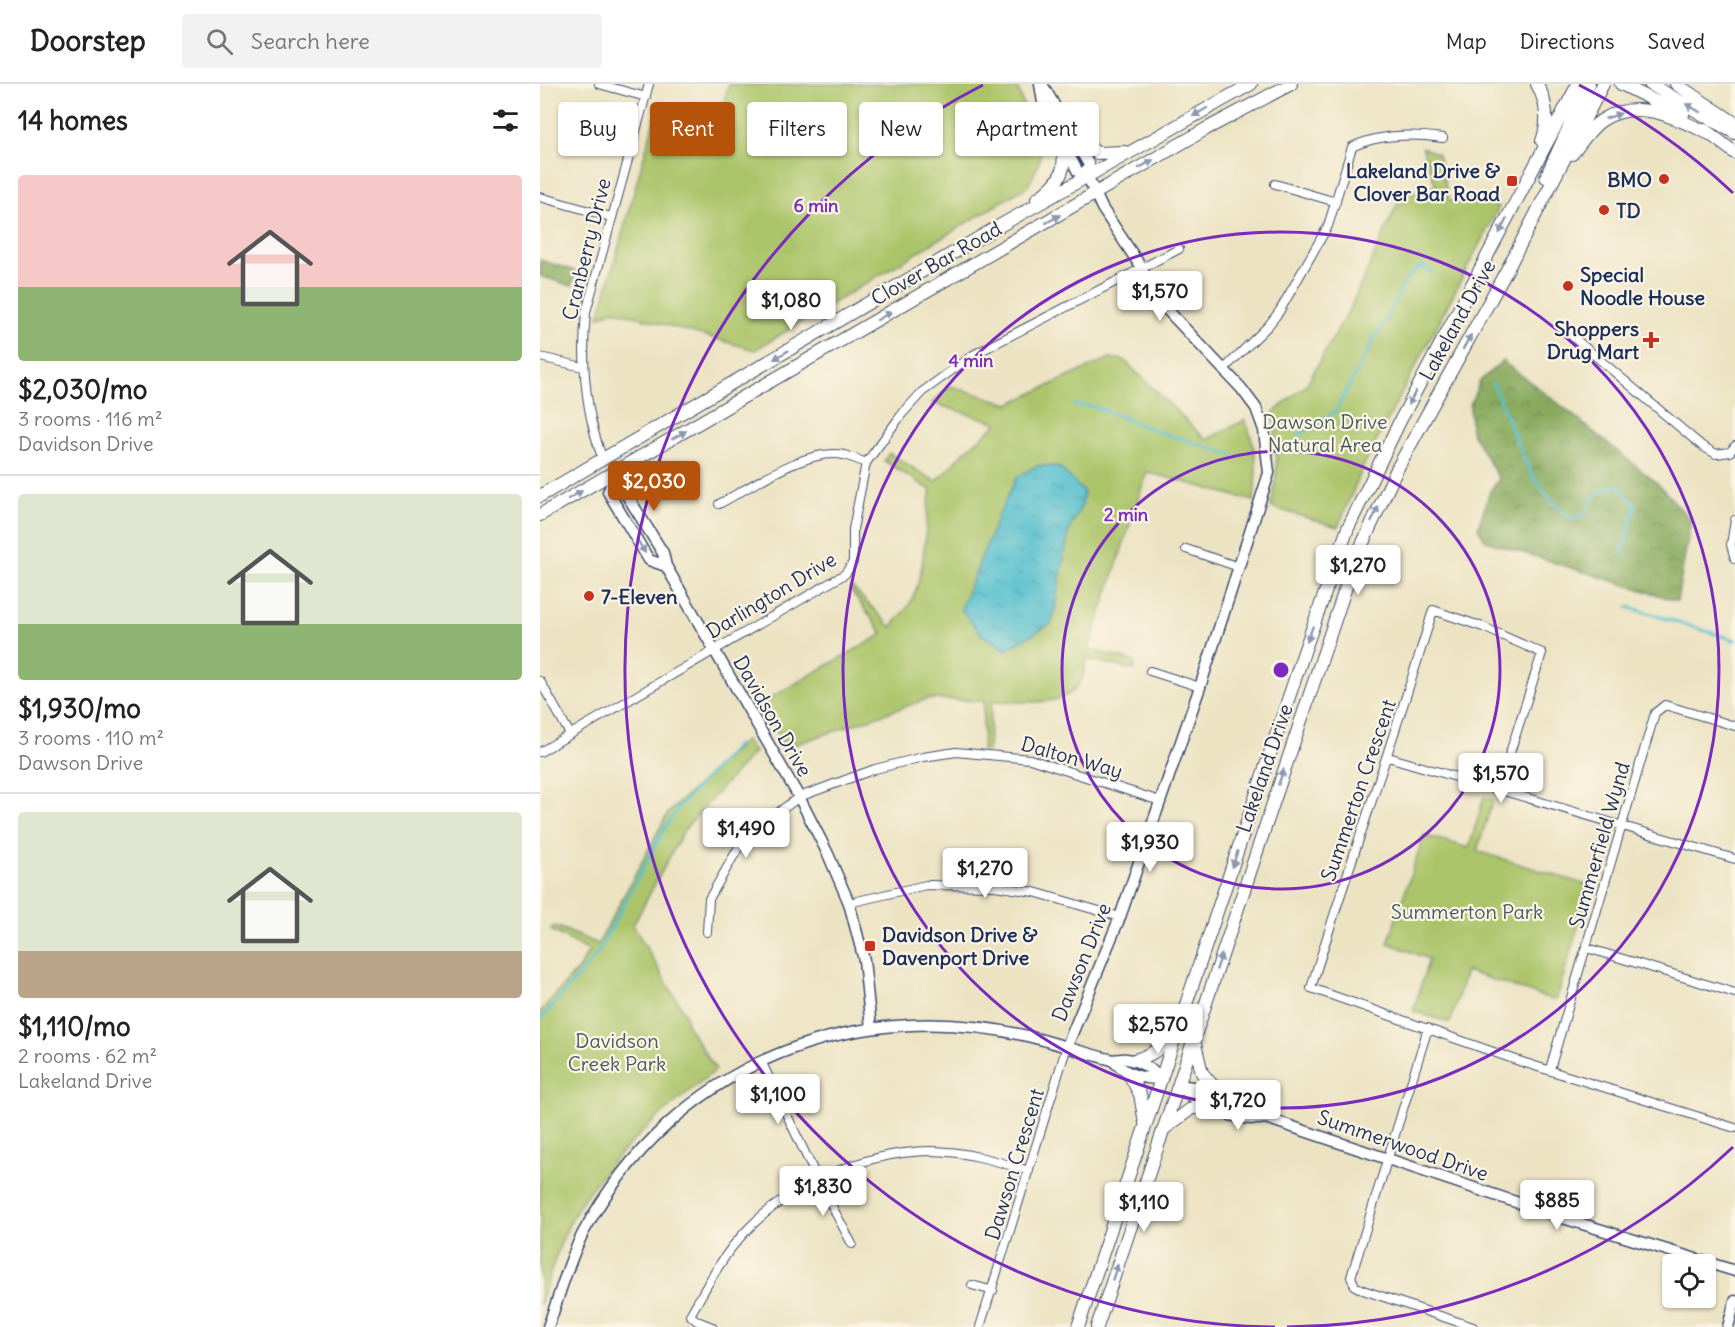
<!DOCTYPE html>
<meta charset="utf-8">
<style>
:root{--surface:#fff;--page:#f2f2f2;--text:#222;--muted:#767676;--line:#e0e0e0;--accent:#b45309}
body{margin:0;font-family:Delius,sans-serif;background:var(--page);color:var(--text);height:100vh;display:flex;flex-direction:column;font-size:22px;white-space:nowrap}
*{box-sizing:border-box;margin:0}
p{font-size:20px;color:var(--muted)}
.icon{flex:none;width:33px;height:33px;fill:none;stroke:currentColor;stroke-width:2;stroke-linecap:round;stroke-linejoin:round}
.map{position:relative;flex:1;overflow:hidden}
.sheet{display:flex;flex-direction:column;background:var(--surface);width:540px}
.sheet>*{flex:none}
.top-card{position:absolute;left:18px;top:18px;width:570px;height:54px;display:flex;gap:12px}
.fabs{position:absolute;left:1122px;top:1170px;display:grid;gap:12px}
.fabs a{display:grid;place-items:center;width:54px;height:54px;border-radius:6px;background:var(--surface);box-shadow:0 2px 4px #0004;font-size:30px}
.price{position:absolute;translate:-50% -51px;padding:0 14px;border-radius:6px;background:#fff;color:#222;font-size:20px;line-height:39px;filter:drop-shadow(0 2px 3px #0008)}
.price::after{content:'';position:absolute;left:50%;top:36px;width:18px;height:14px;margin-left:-9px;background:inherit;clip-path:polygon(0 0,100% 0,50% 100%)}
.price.on{background:var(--accent);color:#fff}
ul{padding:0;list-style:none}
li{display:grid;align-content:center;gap:12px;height:318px;padding:0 18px}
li+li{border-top:2px solid var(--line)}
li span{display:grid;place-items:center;height:186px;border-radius:6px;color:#555}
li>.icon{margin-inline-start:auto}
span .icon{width:108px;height:108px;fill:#fffc;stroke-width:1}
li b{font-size:26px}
h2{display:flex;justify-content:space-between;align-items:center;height:72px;padding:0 18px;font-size:26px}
.pill{padding:0 21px;border-radius:6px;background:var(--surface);box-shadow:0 2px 4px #0004;font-size:21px;line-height:54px}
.pill.on{background:var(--accent);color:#fff}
header{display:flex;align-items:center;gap:36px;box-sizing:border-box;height:84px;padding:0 30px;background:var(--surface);border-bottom:2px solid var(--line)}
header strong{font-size:28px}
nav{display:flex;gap:33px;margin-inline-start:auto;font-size:21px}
.search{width:420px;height:54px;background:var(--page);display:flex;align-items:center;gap:15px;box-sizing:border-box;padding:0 21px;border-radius:6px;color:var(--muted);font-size:22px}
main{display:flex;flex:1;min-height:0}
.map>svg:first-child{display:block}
.green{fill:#abc469;stroke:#637a64;stroke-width:1.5}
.forest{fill:url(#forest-crowns);stroke:#526c5e;stroke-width:1.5}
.water{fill:url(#water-ripples);stroke:#377796;stroke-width:1.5}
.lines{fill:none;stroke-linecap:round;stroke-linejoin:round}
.stream{stroke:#53bfce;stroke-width:3}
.minor-casing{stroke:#3a4a6d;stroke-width:10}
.tertiary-casing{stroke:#3a4a6d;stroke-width:13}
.secondary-casing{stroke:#3a4a6d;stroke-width:14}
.minor{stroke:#fff;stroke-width:8}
.tertiary{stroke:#fff;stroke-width:10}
.secondary{stroke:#fff;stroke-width:12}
.oneway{fill:#8d97ae}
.ring{fill:none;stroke:#7b2cbf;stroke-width:3}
.poi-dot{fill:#c8321e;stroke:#fcf5e5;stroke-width:2}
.labels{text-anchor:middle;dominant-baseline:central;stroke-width:4.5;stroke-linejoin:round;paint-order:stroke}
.poi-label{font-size:20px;font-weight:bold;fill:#1b2f5e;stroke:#fcf5e5;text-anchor:start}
.street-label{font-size:20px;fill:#1b2f5e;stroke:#fcf5e5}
.park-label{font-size:20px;fill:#465c61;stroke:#fcf5e5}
.centre{fill:#7b2cbf;stroke:#fcf5e5;stroke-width:3}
.ring-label{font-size:18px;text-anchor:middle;font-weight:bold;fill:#7b2cbf;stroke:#fcf5e5;stroke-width:4.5;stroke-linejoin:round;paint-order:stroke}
</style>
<header>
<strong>Doorstep</strong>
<div class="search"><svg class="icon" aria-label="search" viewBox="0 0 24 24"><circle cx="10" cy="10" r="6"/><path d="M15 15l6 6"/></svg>Search here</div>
<nav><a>Map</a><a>Directions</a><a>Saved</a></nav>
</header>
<main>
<section class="sheet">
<h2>14 homes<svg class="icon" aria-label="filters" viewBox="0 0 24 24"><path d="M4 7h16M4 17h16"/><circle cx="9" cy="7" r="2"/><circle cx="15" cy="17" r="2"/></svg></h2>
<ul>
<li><span style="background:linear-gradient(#f6c9c9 60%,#8fb573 0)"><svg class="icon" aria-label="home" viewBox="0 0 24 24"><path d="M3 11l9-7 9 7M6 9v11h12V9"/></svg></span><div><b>$2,030/mo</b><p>3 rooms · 116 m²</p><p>Davidson Drive</p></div></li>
<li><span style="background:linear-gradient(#dfe7d0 70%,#8fb573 0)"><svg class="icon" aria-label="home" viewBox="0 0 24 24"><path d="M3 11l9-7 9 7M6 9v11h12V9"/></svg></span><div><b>$1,930/mo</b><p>3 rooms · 110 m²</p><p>Dawson Drive</p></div></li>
<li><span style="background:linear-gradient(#dfe7d0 75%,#b9a48a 0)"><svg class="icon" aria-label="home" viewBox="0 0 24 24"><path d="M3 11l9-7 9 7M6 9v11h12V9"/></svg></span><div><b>$1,110/mo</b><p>2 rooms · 62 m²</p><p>Lakeland Drive</p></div></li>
</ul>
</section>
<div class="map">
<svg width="1195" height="1243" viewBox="0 0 1195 1243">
<defs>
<pattern id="forest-crowns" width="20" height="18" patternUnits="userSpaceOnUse" patternTransform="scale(1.5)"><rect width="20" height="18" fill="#88aa5d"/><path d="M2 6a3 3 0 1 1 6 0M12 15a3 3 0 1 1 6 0" fill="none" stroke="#6e8b50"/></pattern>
<pattern id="water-ripples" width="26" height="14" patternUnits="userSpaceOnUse" patternTransform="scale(1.5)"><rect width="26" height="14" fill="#53bfce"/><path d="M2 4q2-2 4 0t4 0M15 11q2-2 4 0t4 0" fill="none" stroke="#449caa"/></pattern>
</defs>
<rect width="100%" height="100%" fill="#fcf5e5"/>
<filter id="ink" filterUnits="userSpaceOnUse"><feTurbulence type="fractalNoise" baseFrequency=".0167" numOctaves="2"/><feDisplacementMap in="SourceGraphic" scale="12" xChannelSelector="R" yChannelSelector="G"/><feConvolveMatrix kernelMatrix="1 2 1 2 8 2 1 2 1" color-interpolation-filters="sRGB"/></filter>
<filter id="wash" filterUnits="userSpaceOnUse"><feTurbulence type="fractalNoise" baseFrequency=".008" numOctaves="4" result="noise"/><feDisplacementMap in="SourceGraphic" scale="24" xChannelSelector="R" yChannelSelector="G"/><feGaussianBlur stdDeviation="1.35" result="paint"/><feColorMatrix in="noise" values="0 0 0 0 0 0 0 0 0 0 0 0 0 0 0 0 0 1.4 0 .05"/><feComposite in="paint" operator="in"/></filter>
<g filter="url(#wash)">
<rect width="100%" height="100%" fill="#ece3c3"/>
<path class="green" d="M189 0H476L501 68 497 84 488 102 215 266 73 226 59 233 115 33 163 45 178 37Z
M882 63 898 70 909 116 947 119 959 123 823 383 798 443 731 423C738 390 738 363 733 329L766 301 810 224 861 112 896 102Z
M570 274 584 276 666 356 705 336C718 367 717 384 714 417L607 388 549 565 595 578 594 586 547 575C545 583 543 595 538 601 521 625 478 617 452 617L448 667H442L444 617 387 615 245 664 221 619 343 550 310 505 312 503 351 543C358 535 367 526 371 517 388 484 383 442 391 406L344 377 349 369 396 398 423 369 458 339 392 319 411 302 469 320Z
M206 656 214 668 144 746 93 841 145 930 148 943 176 986C128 1023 79 1064 44 1114 22 1146 12 1185 0 1221V928L39 884 49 867 11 846 15 842 58 860 128 729Z
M944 713 953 716 937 767 1050 802 1017 914 1013 916 926 887 910 939 873 927 889 875 848 859 884 751 929 764Z"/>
<path class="forest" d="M0 176 36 187 32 202 0 192Z
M962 277 1014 316 1117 399 1151 436 1137 517 946 457 938 444 950 407 959 395 931 347 930 321 940 297Z"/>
<path class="water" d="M496 382H518L544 408 542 421 529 446 512 539 466 566 442 551 421 525 458 432 477 393Z"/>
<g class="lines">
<path class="stream" d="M953 299C973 345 988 406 1032 434L1045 431C1053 409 1056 407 1079 402L1096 422 1082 471
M534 321 555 323 619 348 693 371
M758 352 795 328 868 193 882 181 892 189
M1088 523 1195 556
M0 936 56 872 124 745 138 724 197 661"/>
</g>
</g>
<g filter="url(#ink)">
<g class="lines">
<g class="minor-casing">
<path id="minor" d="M59 0 106 13
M735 100 796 118
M0 113 71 133
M1027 248 1162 362 1176 370 1190 368 1195 362
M0 273 43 283
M684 285 728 242 739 228 788 142 812 63C839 50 874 50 903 54
M63 376C45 328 41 279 46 228L109 0
M179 420C211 403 267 363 304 371 312 373 319 376 326 379
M1195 436 1191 461 1195 475
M646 465 699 483
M610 587 660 603
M0 597 30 650
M0 668 305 490 313 478V445L326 379 362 330 382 308 433 271 639 165
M848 673 1195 775
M958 706 1002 569 943 543 893 526C855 653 810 777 771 904L982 978 1195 1044
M309 819 386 801 455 802 494 808 580 833
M167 848 169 815 204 754 259 713 335 685 383 673 416 668 490 675 620 717
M1047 864 1195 909
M888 944 811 1193 815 1202 823 1206 933 1243
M221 977 277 1094 312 1160
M1010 985 1115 629 1125 621 1195 642
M432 1201 453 1207
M172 1243 157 1237 150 1231C165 1206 178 1179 197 1157 242 1104 321 1068 391 1067 424 1067 457 1077 489 1087
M440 1243 527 962"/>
</g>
<g class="tertiary-casing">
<path id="tertiary" d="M500 0 504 25 538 88 546 89
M502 0 549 81 546 89
M73 397 80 400 123 469 126 482 259 713 288 770 309 819 324 876 331 944
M73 397 68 408 109 476 126 482
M527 962 580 833 660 603 729 389 724 346 716 324 701 304 616 214 601 183 562 124 546 89
M572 976C586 990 601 995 621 995
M638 1001C668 1004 705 1012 726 1034L1023 1134 1195 1187
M638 1001C660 1022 696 1039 726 1034
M8 1243C19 1213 28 1178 43 1149 135 979 318 906 503 956 525 962 547 970 569 975 575 977 581 974 587 975 601 977 612 985 621 995
M1188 1243 1195 1217"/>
</g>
<g class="secondary-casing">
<path id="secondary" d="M997 0C1007 18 1009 39 1002 57
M1081 0 1143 31
M1110 0 1195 49
M1136 0 1195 39
M1165 46 1195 69
M534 51 557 69 585 68
M1032 70C1042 58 1051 42 1064 35 1100 13 1139 36 1172 51
M1006 93 1049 0
M497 115C521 98 529 85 520 56
M0 412 454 145 711 0
M0 431 666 45 751 0
M654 956 662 989 680 1010
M594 976C612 972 625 962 635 946
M589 990 600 1010 605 1039
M624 1045 652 1024H673
M538 1243 765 565 808 444 860 337 1038 0
M557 1243 815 476 857 385 968 184 1063 0"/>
</g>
<use href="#minor" class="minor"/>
<use href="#tertiary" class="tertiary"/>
<use href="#secondary" class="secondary"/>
</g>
<defs><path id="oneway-solid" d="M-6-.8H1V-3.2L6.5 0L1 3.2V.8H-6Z" transform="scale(1.5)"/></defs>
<g class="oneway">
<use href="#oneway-solid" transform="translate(1153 24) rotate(-150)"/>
<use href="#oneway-solid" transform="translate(660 28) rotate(150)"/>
<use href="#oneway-solid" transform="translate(1073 32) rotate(-18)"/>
<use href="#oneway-solid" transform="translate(606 80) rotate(-30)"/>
<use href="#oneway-solid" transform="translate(513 135) rotate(-30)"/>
<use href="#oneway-solid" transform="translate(963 142) rotate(117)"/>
<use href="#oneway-solid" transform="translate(344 232) rotate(-30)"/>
<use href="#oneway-solid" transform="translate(927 258) rotate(-60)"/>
<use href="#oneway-solid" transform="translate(241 271) rotate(149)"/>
<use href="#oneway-solid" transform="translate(872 314) rotate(118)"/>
<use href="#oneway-solid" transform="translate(139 351) rotate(-30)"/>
<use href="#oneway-solid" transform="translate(35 411) rotate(-30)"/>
<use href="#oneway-solid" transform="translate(835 430) rotate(-65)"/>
<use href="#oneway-solid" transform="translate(101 462) rotate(59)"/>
<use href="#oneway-solid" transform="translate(770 550) rotate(110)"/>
<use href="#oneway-solid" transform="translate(741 693) rotate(-71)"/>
<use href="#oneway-solid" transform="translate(695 775) rotate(108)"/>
<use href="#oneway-solid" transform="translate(679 878) rotate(-71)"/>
<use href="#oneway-solid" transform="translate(575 1188) rotate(-71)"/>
</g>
</g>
<g class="ring">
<circle cx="741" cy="586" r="219"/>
<circle cx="741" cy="586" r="438"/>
<path d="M1193 1063A657 657 0 0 1 747 1243M735 1243A657 657 0 0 1 443 1M1039 1A657 657 0 0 1 1193 109"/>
</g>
<g class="poi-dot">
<circle cx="1124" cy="95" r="6"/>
<rect x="966" y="91" width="12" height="12" rx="3"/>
<circle cx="1064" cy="126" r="6"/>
<circle cx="1028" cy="202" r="6"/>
<path d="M1108 247h6v6h6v6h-6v6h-6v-6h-6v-6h6z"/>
<circle cx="49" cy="512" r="6"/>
<rect x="324" y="856" width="12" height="12" rx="3"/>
</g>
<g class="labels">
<g class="poi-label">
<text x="960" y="86" text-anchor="end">Lakeland Drive &amp;<tspan x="960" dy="23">Clover Bar Road</tspan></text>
<text x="1112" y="95" text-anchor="end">BMO</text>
<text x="1076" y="126">TD</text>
<text x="1040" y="190">Special<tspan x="1040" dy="23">Noodle House</tspan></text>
<text x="1099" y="244" text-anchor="end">Shoppers<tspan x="1099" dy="23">Drug Mart</tspan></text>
<text x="61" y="512">7-Eleven</text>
<text x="342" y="850">Davidson Drive &amp;<tspan x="342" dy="23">Davenport Drive</tspan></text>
</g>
<g class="street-label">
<text transform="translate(46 165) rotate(-76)">Cranberry Drive</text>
<text transform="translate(396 179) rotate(-30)">Clover Bar Road</text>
<text transform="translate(917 236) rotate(-61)">Lakeland Drive</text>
<text transform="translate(231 511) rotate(-31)">Darlington Drive</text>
<text transform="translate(233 632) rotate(60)">Davidson Drive</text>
<text transform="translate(532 673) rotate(16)">Dalton Way</text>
<text transform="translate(724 684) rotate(-71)">Lakeland Drive</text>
<text transform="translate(818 706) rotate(-71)">Summerton Crescent</text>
<text transform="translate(1059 761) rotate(-74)">Summerfield Wynd</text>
<text transform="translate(541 878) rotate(-68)">Dawson Drive</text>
<text transform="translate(863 1061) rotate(19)">Summerwood Drive</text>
<text transform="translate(474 1080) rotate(-73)">Dawson Crescent</text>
</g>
<g class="park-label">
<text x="785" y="337">Dawson Drive<tspan x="785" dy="23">Natural Area</tspan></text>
<text x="927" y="827">Summerton Park</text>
<text x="77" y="956">Davidson<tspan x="77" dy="23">Creek Park</tspan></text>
</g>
</g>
<circle cx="741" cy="586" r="9" class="centre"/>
<g class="ring-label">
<text x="276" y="128">6 min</text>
<text x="431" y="283">4 min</text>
<text x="586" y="437">2 min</text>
</g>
</svg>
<div class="fabs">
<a><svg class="icon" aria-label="locate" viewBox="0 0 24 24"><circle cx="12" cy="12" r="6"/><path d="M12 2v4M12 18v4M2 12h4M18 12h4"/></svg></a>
</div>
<b class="price" style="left:620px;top:238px">$1,570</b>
<b class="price" style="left:251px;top:247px">$1,080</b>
<b class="price on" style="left:114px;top:428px">$2,030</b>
<b class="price" style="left:818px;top:512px">$1,270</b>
<b class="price" style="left:961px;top:720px">$1,570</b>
<b class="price" style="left:206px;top:775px">$1,490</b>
<b class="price" style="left:610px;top:789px">$1,930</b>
<b class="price" style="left:445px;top:815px">$1,270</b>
<b class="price" style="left:618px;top:971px">$2,570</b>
<b class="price" style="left:238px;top:1041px">$1,100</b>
<b class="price" style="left:698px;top:1047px">$1,720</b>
<b class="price" style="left:283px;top:1133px">$1,830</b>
<b class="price" style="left:1017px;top:1147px">$885</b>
<b class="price" style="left:604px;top:1149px">$1,110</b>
<div class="top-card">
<a class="pill">Buy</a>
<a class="pill on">Rent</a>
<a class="pill">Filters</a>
<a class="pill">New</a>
<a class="pill">Apartment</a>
</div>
</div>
</main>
